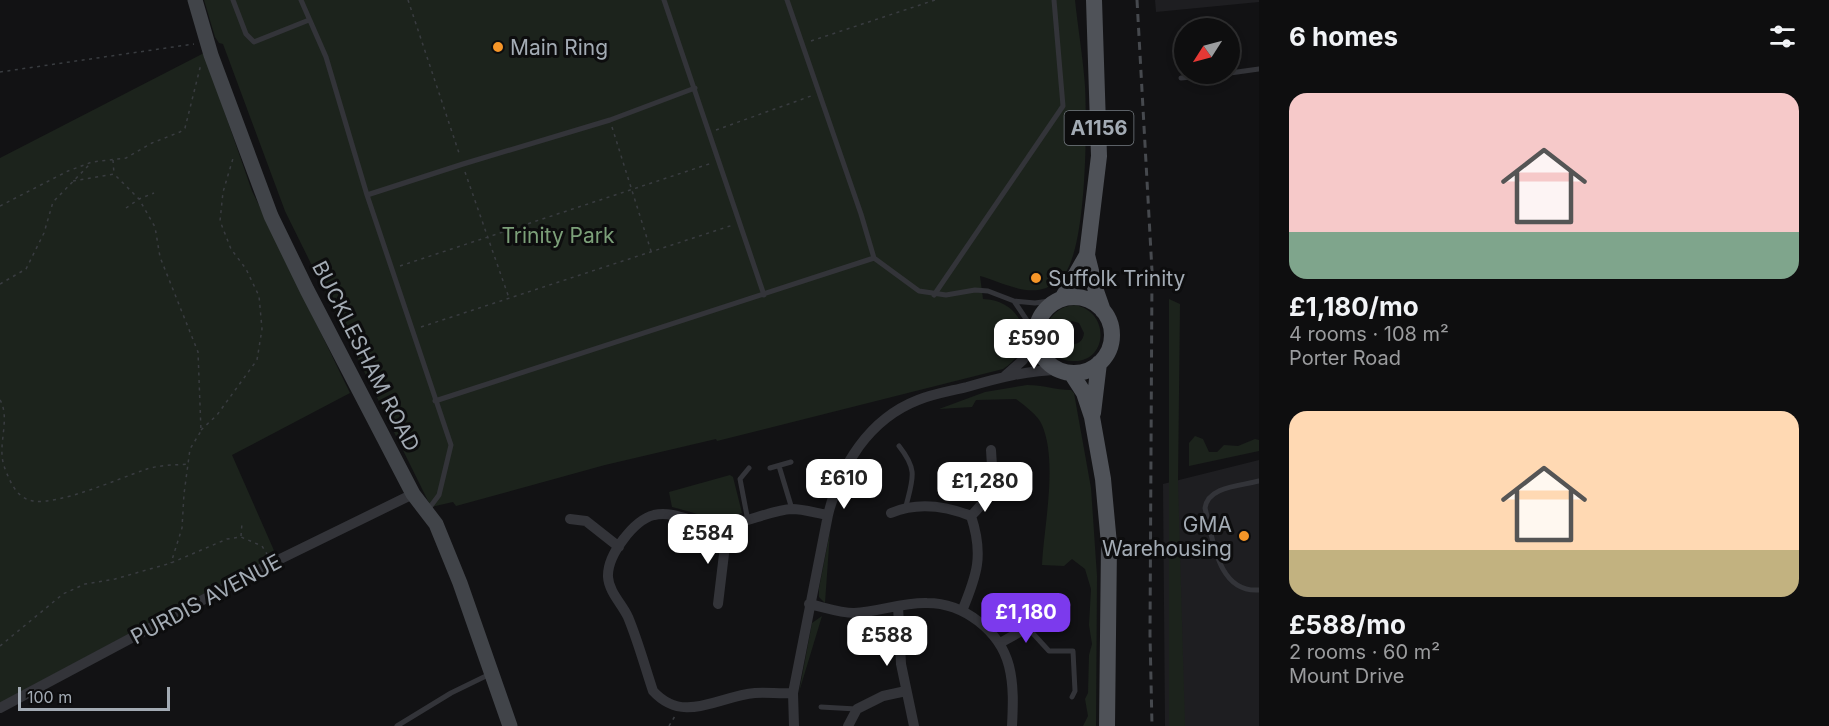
<!DOCTYPE html>
<meta charset="utf-8">
<style>
:root{--surface:#0e0e0f;--page:#1c1c1d;--text:#f1f3f6;--muted:#9b9c9e;--line:#2e2e2f;--accent:#7c3aed}
body{margin:0;font-family:Inter,sans-serif;background:var(--page);color:var(--text);height:100vh;display:flex;flex-direction:column;font-size:22px;white-space:nowrap}
*{box-sizing:border-box;margin:0}
p{font-size:20px;color:var(--muted)}
.icon{flex:none;width:33px;height:33px;fill:none;stroke:currentColor;stroke-width:2;stroke-linecap:round;stroke-linejoin:round}
.map{position:relative;flex:1;overflow:hidden}
.sheet{display:flex;flex-direction:column;background:var(--surface);width:570px}
.sheet>*{flex:none}
.needle{width:39px;rotate:234deg}
.buttons{position:absolute;left:1174px;top:18px;display:grid;gap:12px}
.buttons a{display:grid;place-items:center;width:66px;height:66px;border-radius:50%;background:var(--surface);box-shadow:0 3px 9px #0003,0 0 0 2px var(--line);font-size:30px}
.scale{position:absolute;left:18px;bottom:15px;width:152px;box-sizing:border-box;padding-left:6px;border:3px solid #a3abb4;border-top:0;font-size:16px;line-height:21px;white-space:nowrap;color:#a3abb4;-webkit-text-stroke:4px #0d0d0e;paint-order:stroke}
.price{position:absolute;translate:-50% -51px;padding:0 14px;border-radius:12px;background:#fff;color:#222;font-size:20px;line-height:39px;filter:drop-shadow(0 2px 3px #0008)}
.price::after{content:'';position:absolute;left:50%;top:36px;width:18px;height:14px;margin-left:-9px;background:inherit;clip-path:polygon(0 0,100% 0,50% 100%)}
.price.selected{background:var(--accent);color:#fff}
ul{padding:0;list-style:none}
li{display:grid;align-content:center;gap:12px;height:318px;padding:0 30px}
li span{display:grid;place-items:center;height:186px;border-radius:18px;color:#555}
li>.icon{margin-inline-start:auto}
span .icon{width:108px;height:108px;fill:#fffc;stroke-width:1}
li b{font-size:26px}
h2{display:flex;justify-content:space-between;align-items:center;height:72px;padding:0 30px;font-size:26px}
main{display:flex;flex:1;min-height:0}
.map>svg:first-child{display:block}
.built{fill:#1e1e21}
.green{fill:#1c231c;fill-rule:evenodd}
.lines{fill:none;stroke-linecap:round;stroke-linejoin:round}
.path{stroke:#393c40;stroke-width:1.5;stroke-dasharray:3 4.5;stroke-linecap:butt}
.lane{stroke:#333439;stroke-width:5}
.street{stroke:#333439;stroke-width:10}
.secondary{stroke:#414449;stroke-width:15}
.primary{stroke:#4f5258;stroke-width:16}
.rail{stroke:#46494e;stroke-width:3;stroke-dasharray:8 6;stroke-linecap:butt}
.poi-dot{fill:#f69628;stroke:#0d0d0e;stroke-width:2}
.labels{text-anchor:middle;dominant-baseline:central;stroke-width:6;stroke-linejoin:round;paint-order:stroke}
.shield{fill:#0d0d0e;stroke:#767c82;stroke-width:1.5}
.shield-label{font-size:20px;font-weight:bold;fill:#a3abb4}
.poi-label{font-size:21px;fill:#a3abb4;stroke:#0d0d0e;text-anchor:start}
.park-label{font-size:21px;fill:#7ca079;stroke:#0d0d0e}
.street-label{font-size:21px;fill:#a3abb4;stroke:#0d0d0e}
</style>
<main>
<div class="map">
<svg width="1259" height="726" viewBox="0 0 1259 726">
<rect width="100%" height="100%" fill="#121214"/>
<path class="built" d="M1155 0H1259V2L1156 12Z
M1259 460V726H1165L1163 484Z"/>
<path class="green" d="M204 0H1075C1078 29 1083 57 1085 86 1087 126 1087 245 1064 275 1060 281 1052 285 1046 288 1024 296 1000 281 980 276L983 299C1024 300 1039 346 1003 369L717 441 716 439 605 465 456 506 453 502 431 507 285 211 223 44 219 43 215 37Z
M204 53 252 191 350 393 232 455 276 555 0 703V158Z
M1169 299 1180 304 1178 482 1185 726H1169Z
M1075 305C1112 312 1107 364 1072 361 1036 359 1037 308 1075 305ZM1072 321 1079 323 1084 333C1083 342 1077 346 1068 343L1062 337V328Z
M1027 385C1043 385 1056 390 1071 390L1074 393 1091 488 1097 576 1096 726H1083L1088 716 1085 699 1088 693 1089 655 1092 644 1089 625 1091 589 1085 569 1072 559 1064 566 1042 565C1044 525 1058 462 1042 425 1038 415 1025 406 1016 399L976 400 972 407 939 409 985 392Z
M1195 436 1203 439 1209 452H1217L1224 445 1238 446 1255 439 1259 440V451L1189 466V443Z
M730 475 733 477 742 513C711 522 701 514 672 507L669 492Z
M830 532 825 603 819 597V588Z
M822 616 799 692 812 623Z"/>
<g class="lines">
<path class="path" d="M408 0 460 156
M811 41 935 0
M0 72 194 44
M612 127 651 251
M716 130 811 96
M113 160 114 174
M465 172 509 298
M73 181 114 174 139 199 155 227 160 257 198 352 201 431 190 449 184 494 182 528 171 563
M0 206 68 171 92 162 126 158 152 143 180 132 185 128 201 64
M126 208 139 199 154 193
M400 266 712 163
M0 284 26 269 44 233 53 202 90 164
M421 327 733 225
M0 400C9 415 1 437 2 454 2 461 5 470 8 476 13 488 20 499 33 501 59 505 118 479 144 470 157 465 175 465 189 464
M201 430 217 415 257 360 262 329 259 296 246 269 231 249 220 221 223 192 234 155
M241 536 242 523
M0 646 63 594 85 584 115 579 171 563 227 539 241 537 262 546 267 554
M669 726 675 716"/>
<path class="lane" d="M233 0 246 34 254 42 309 20
M301 0 326 57 367 195 451 445 439 495 427 511
M664 0 764 295
M787 0 861 214 874 258 919 291 946 295 975 290 988 291 1014 301
M1230 73 1259 69
M1181 78 1221 74
M367 195 463 164 610 120 695 88
M934 295 1063 106 1054 0
M1036 334 1014 301 1035 303 1057 300
M435 401 874 258
M899 446C918 470 913 478 906 506
M779 466 792 509
M770 468 791 462
M1259 481C1241 486 1208 486 1205 508 1213 538 1217 593 1259 590
M748 521 740 479 749 468
M1041 620 1068 605
M1027 627 1049 651H1073L1075 691 1072 697
M821 707 856 709
M397 726 451 693 490 674"/>
<path class="street" d="M1005 376 1023 360 1037 340
M891 513C917 502 946 506 971 516 984 555 977 575 962 611
M971 516C996 491 993 484 991 450
M570 519 586 521 619 547
M718 604 724 554 721 526
M809 604C823 607 840 613 854 613 879 612 903 602 927 603 964 603 1000 631 1009 666 1014 686 1013 706 1012 726
M898 606 901 664 914 726
M1000 643 1041 620
M793 693C780 694 767 692 755 693 718 696 684 725 653 691 645 667 638 641 628 617 622 604 609 592 608 577 607 555 634 520 654 515 677 510 698 527 721 526 745 524 770 510 792 509 803 509 816 513 828 515
M0 708 272 563 413 494
M794 726 793 693 828 515C840 466 869 419 918 400 933 394 951 391 967 387 998 378 1028 370 1061 370
M848 726 857 709 883 696 906 691"/>
<path class="secondary" d="M195 0 211 55 271 216 307 290 413 494 436 524 460 583 510 726"/>
<path class="primary" d="M1087 255 1096 291 1103 311
M1063 297 1087 255 1099 156 1094 0
M1036 335a38 38 0 1 1 76 0a38 38 0 1 1-76 0Z
M1071 373 1084 393 1092 417 1103 479 1109 544 1107 726
M1093 413 1099 363"/>
<path class="rail" d="M1137 0 1152 271 1150 635 1152 726"/>
</g>
<g class="poi-dot">
<circle cx="498" cy="47" r="6"/>
<circle cx="1036" cy="278" r="6"/>
<circle cx="1244" cy="536" r="6"/>
</g>
<g class="labels">
<rect class="shield" x="1064.5" y="111" width="69" height="34" rx="4.5"/>
<g class="shield-label">
<text x="1099" y="128">A1156</text>
</g>
<g class="poi-label">
<text x="510" y="47">Main Ring</text>
<text x="1048" y="278">Suffolk Trinity</text>
<text x="1232" y="524" text-anchor="end">GMA<tspan x="1232" dy="24">Warehousing</tspan></text>
</g>
<g class="park-label">
<text x="558" y="235">Trinity Park</text>
</g>
<g class="street-label">
<text transform="translate(366 356) rotate(63)">BUCKLESHAM ROAD</text>
<text transform="translate(206 599) rotate(-28)">PURDIS AVENUE</text>
</g>
</g>
</svg>
<div class="buttons">
<a><svg class="needle" viewBox="-14 -14 28 28"><path d="M0-13l5 13h-10z" fill="#e53935"/><path d="M0 13l5-13h-10z" fill="#9b9c9e"/></svg></a>
</div>
<div class="scale">100 m</div>
<b class="price" style="left:1034px;top:370px">£590</b>
<b class="price" style="left:844px;top:510px">£610</b>
<b class="price" style="left:985px;top:513px">£1,280</b>
<b class="price" style="left:708px;top:565px">£584</b>
<b class="price selected" style="left:1026px;top:644px">£1,180</b>
<b class="price" style="left:887px;top:667px">£588</b>
</div>
<section class="sheet">
<h2>6 homes<svg class="icon" aria-label="filters" viewBox="0 0 24 24"><path d="M4 7h16M4 17h16"/><circle cx="9" cy="7" r="2"/><circle cx="15" cy="17" r="2"/></svg></h2>
<ul>
<li><span style="background:linear-gradient(#f6c9c9 75%,#7fa58c 0)"><svg class="icon" aria-label="home" viewBox="0 0 24 24"><path d="M3 11l9-7 9 7M6 9v11h12V9"/></svg></span><div><b>£1,180/mo</b><p>4 rooms · 108 m²</p><p>Porter Road</p></div></li>
<li><span style="background:linear-gradient(#ffd9b3 75%,#c2b280 0)"><svg class="icon" aria-label="home" viewBox="0 0 24 24"><path d="M3 11l9-7 9 7M6 9v11h12V9"/></svg></span><div><b>£588/mo</b><p>2 rooms · 60 m²</p><p>Mount Drive</p></div></li>
</ul>
</section>
</main>
